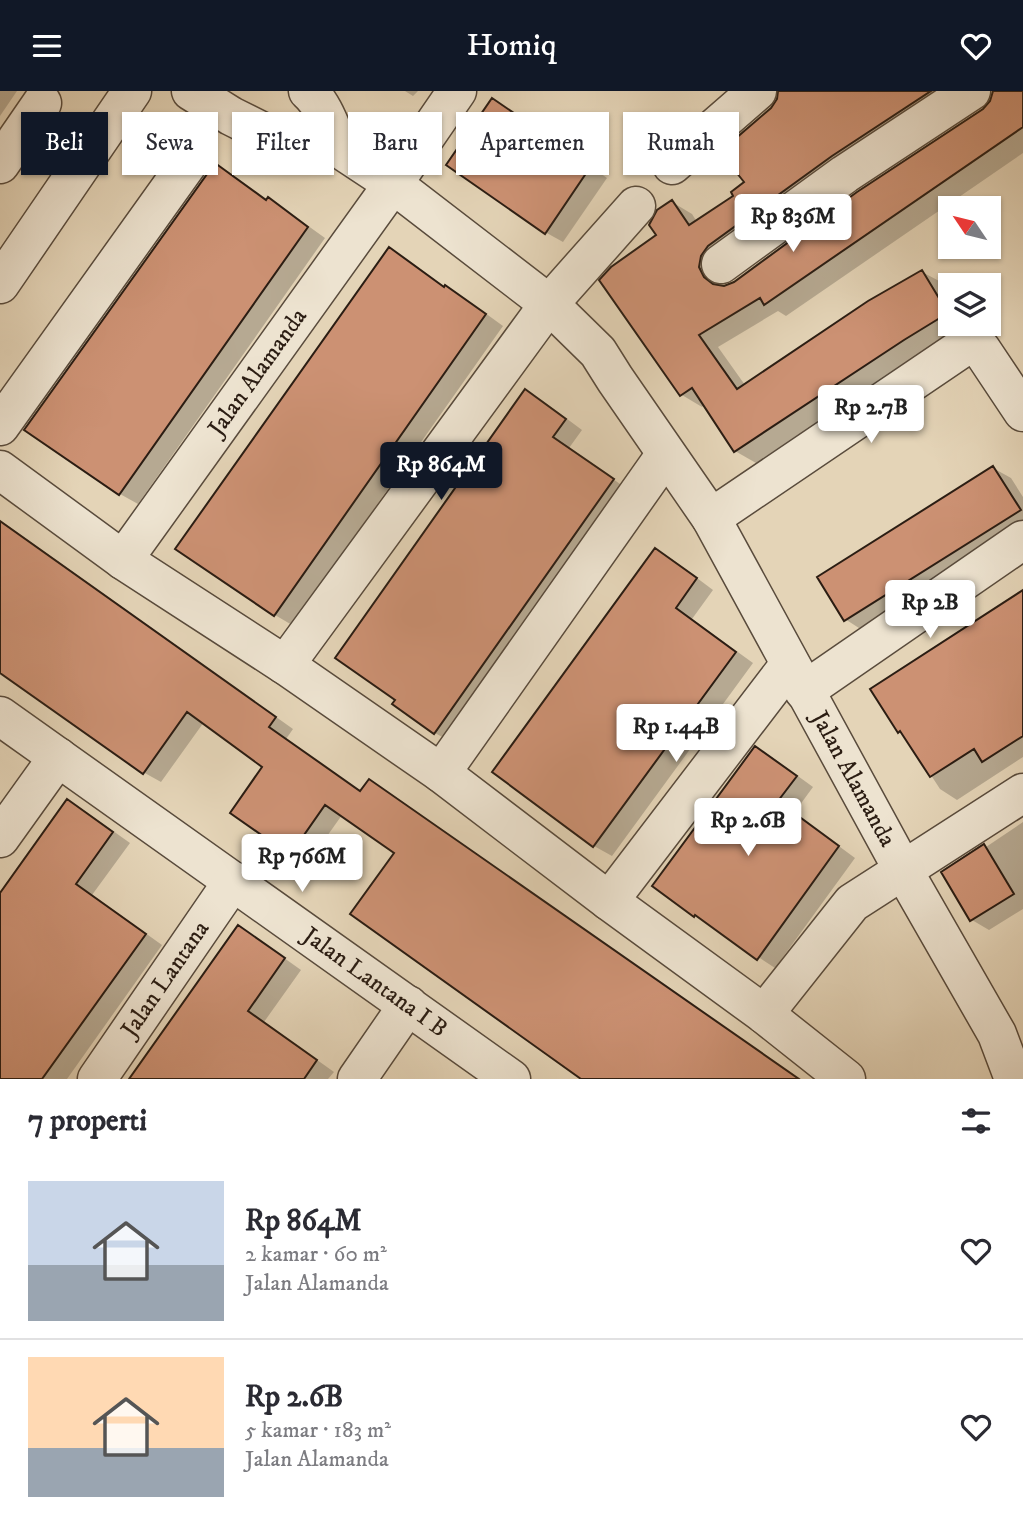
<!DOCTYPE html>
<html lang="id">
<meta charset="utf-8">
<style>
:root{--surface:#fff;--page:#f2f2f3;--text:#2b2b33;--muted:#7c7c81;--line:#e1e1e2;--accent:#111827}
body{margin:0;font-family:"IM FELL DW Pica",serif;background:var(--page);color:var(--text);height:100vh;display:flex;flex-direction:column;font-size:26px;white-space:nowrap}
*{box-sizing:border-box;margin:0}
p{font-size:23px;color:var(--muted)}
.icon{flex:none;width:38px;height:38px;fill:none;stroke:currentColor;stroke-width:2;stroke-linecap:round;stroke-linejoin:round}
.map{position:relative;height:988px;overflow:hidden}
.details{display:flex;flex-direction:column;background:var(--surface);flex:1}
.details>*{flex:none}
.banner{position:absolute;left:21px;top:21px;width:982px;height:63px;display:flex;gap:14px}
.needle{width:46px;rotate:305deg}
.tools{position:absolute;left:938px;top:105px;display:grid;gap:14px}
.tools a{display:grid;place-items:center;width:63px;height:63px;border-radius:0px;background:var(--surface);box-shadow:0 2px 5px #0004;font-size:35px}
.price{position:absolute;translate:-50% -60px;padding:0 16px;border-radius:7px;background:#fff;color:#222;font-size:23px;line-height:46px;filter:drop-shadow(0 2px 4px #0008)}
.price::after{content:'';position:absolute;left:50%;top:42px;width:21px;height:16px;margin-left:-10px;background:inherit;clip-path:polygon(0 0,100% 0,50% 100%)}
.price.active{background:var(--accent);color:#fff}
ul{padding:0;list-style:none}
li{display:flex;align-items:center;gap:21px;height:175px;padding:0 28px}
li+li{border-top:2px solid var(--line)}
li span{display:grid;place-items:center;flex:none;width:196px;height:140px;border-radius:0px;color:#555}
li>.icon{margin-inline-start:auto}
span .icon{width:84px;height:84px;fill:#fffc;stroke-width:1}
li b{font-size:30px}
h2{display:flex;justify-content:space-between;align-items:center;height:84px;padding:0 28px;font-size:30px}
.chip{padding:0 24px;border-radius:0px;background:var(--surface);box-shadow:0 2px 5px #0004;font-size:24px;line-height:63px}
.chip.active{background:var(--accent);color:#fff}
header{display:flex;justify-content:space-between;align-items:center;height:91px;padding:0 28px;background:var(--accent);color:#fff;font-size:32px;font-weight:600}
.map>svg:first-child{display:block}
.shadow{fill:#0003}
.building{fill:#cc9173;stroke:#2b1d13;stroke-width:2}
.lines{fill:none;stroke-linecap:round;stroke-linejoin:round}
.minor-casing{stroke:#594b3c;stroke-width:41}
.minor{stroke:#ede3d0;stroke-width:38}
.labels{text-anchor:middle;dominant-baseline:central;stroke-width:7;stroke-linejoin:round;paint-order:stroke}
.street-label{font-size:24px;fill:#2b1d13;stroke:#ede3d0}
</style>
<header><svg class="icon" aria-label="menu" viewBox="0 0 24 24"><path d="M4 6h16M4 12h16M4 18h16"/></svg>Homiq<svg class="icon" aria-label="heart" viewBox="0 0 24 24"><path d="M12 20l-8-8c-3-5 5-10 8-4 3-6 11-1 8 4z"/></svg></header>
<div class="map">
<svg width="1023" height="988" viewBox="0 0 1023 988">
<rect width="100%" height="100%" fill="#e4d4b7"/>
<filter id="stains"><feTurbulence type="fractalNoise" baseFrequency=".00286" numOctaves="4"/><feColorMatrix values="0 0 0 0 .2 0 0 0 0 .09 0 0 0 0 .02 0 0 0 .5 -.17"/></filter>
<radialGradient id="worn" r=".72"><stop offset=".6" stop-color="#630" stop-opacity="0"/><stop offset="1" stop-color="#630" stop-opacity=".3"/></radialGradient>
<path class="shadow" d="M0 0H17L0 25Z
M405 0H418L413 5Z
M780 0H969L719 187 723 197 735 192 984 20 992 10 994 0H1023V62L786 225 778 220 718 256 745 294 922 181 943 192 950 205V233H967V234L925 260 756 372 735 360 705 313 702 316 682 304 658 144 672 111 692 123 697 131 736 105 746 92 773 17 780 7Z
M493 9 510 19 607 87 563 151 545 141Z
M215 74 233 84 268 109 286 119 325 147 138 413 120 403 26 339Z
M389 158 407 168 446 197 463 206 503 235 292 534 275 524Z
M526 300 543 310 582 339 569 357 630 400 453 652 435 642 394 612Z
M993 377 1011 387 1023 406V438L862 539 845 528Z
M0 429 293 638 286 648 362 701 370 690 387 700 799 988H584L396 762 342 724 308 772 290 762 264 675 204 631 161 691 143 681 0 579Z
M656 459 673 469 713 499 692 528 753 572 612 765 594 755 494 680Z
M1023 501V666L957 709 940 698 904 643 899 641Z
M756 657 773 667 813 696 794 722 855 767 775 877 694 824Z
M67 710 85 720 130 752 92 804 162 854 67 988H0V804Z
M1023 731V818L989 839 972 829 984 755 986 756Z
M239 837 256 847 301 879 264 931 334 981 328 988H131Z"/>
<path class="building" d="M778 0H931L832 65 708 155 701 165 699 176 704 186 713 193 724 195 734 191 857 101 983 18 990 10 993 0H1023V36L764 214 760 207 699 244 737 298 868 210 922 179 948 222 904 249 734 361 692 297 680 305 599 189 611 176 656 144 649 134 657 119 672 109 689 134 733 105 731 101 744 91 720 61 771 17 777 8Z
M492 7 591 75 545 143 446 74Z
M215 72 266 109 268 106 308 136 119 404 24 339Z
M389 156 444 196 445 194 486 223 274 525 175 458Z
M525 298 566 328 553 346 614 388 434 643 392 613 395 609 335 567Z
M993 375 1021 419 844 530 817 486Z
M0 430 276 626 269 636 360 700 369 688 799 988H581L350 823 394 762 325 714 290 764 230 722 262 676 187 621 143 683 0 582Z
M655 457 697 487 676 517 736 561 593 756 492 681Z
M1023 499V645L982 671 974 658 930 686 900 640 898 642 870 598Z
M755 655 797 685 778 710 839 755 757 869 695 824 694 826 652 795Z
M67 708 113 741 76 793 146 843 42 988H0V802Z
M984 753 1014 803 970 830 941 781Z
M238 834 285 867 248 920 317 969 304 988H129Z"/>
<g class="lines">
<g class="minor-casing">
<g id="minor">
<path id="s1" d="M191 0 231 25 287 53 340 58 393 93 549 213 598 261 615 288 711 427 903 779 997 943 1014 988"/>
<path d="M308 0C324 14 331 38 340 58"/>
<path d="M0 73 42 12"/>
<path d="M672 74 757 0"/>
<path d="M721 173 845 83 971 0"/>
<path d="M0 193 132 0"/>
<path d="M0 335 196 61"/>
<path d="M0 379 123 469 285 574 441 682 609 810 764 923 846 988"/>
<path d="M711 427 965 255 973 254 981 258 1023 321"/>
<path id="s2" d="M123 469 393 93 457 0"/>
<path d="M285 574 549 213 636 115"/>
<path d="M804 600 1023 449"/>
<path id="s3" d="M0 625 511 988"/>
<path d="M441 682 666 363"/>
<path d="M0 747 58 666"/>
<path d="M609 810 790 573"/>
<path d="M764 923 852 812 1023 702"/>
<path id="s4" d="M97 988 233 790"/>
<path d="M357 988 408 914"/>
</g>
</g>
<use href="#minor" class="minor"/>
</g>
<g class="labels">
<g class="street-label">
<text stroke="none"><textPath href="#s2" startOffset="231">Jalan Alamanda</textPath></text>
<text stroke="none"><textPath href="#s1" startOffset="990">Jalan Alamanda</textPath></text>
<text stroke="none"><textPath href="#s4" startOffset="121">Jalan Lantana</textPath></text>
<text stroke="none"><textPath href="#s3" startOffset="460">Jalan Lantana I B</textPath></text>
</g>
</g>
<rect width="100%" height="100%" filter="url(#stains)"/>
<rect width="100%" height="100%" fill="url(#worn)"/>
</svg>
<div class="tools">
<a><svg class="needle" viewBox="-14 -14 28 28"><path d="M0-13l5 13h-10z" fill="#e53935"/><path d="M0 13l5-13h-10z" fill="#7c7c81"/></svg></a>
<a><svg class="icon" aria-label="layers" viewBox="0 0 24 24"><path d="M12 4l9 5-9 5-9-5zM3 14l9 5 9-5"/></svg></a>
</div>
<b class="price" style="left:793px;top:163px">Rp 836M</b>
<b class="price" style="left:871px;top:354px">Rp 2.7B</b>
<b class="price active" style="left:441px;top:411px">Rp 864M</b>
<b class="price" style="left:930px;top:549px">Rp 2B</b>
<b class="price" style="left:676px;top:673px">Rp 1.44B</b>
<b class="price" style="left:748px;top:767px">Rp 2.6B</b>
<b class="price" style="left:302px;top:803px">Rp 766M</b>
<div class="banner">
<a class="chip active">Beli</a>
<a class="chip">Sewa</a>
<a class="chip">Filter</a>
<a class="chip">Baru</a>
<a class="chip">Apartemen</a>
<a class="chip">Rumah</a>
</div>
</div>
<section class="details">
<h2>7 properti<svg class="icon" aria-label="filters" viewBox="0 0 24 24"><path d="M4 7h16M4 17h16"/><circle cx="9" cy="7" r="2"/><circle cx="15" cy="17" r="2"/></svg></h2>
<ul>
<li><span style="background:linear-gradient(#c9d6e8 60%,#9aa5b1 0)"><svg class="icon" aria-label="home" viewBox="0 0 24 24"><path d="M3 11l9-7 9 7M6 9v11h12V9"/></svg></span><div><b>Rp 864M</b><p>2 kamar · 60 m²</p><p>Jalan Alamanda</p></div><svg class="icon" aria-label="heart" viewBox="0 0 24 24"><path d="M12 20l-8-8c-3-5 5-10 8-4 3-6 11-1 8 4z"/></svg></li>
<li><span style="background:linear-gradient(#ffd9b3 65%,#9aa5b1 0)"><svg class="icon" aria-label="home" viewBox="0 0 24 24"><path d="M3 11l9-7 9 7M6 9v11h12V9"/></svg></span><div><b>Rp 2.6B</b><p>5 kamar · 183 m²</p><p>Jalan Alamanda</p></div><svg class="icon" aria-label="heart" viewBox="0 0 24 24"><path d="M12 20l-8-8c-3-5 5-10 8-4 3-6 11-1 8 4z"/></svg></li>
</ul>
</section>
